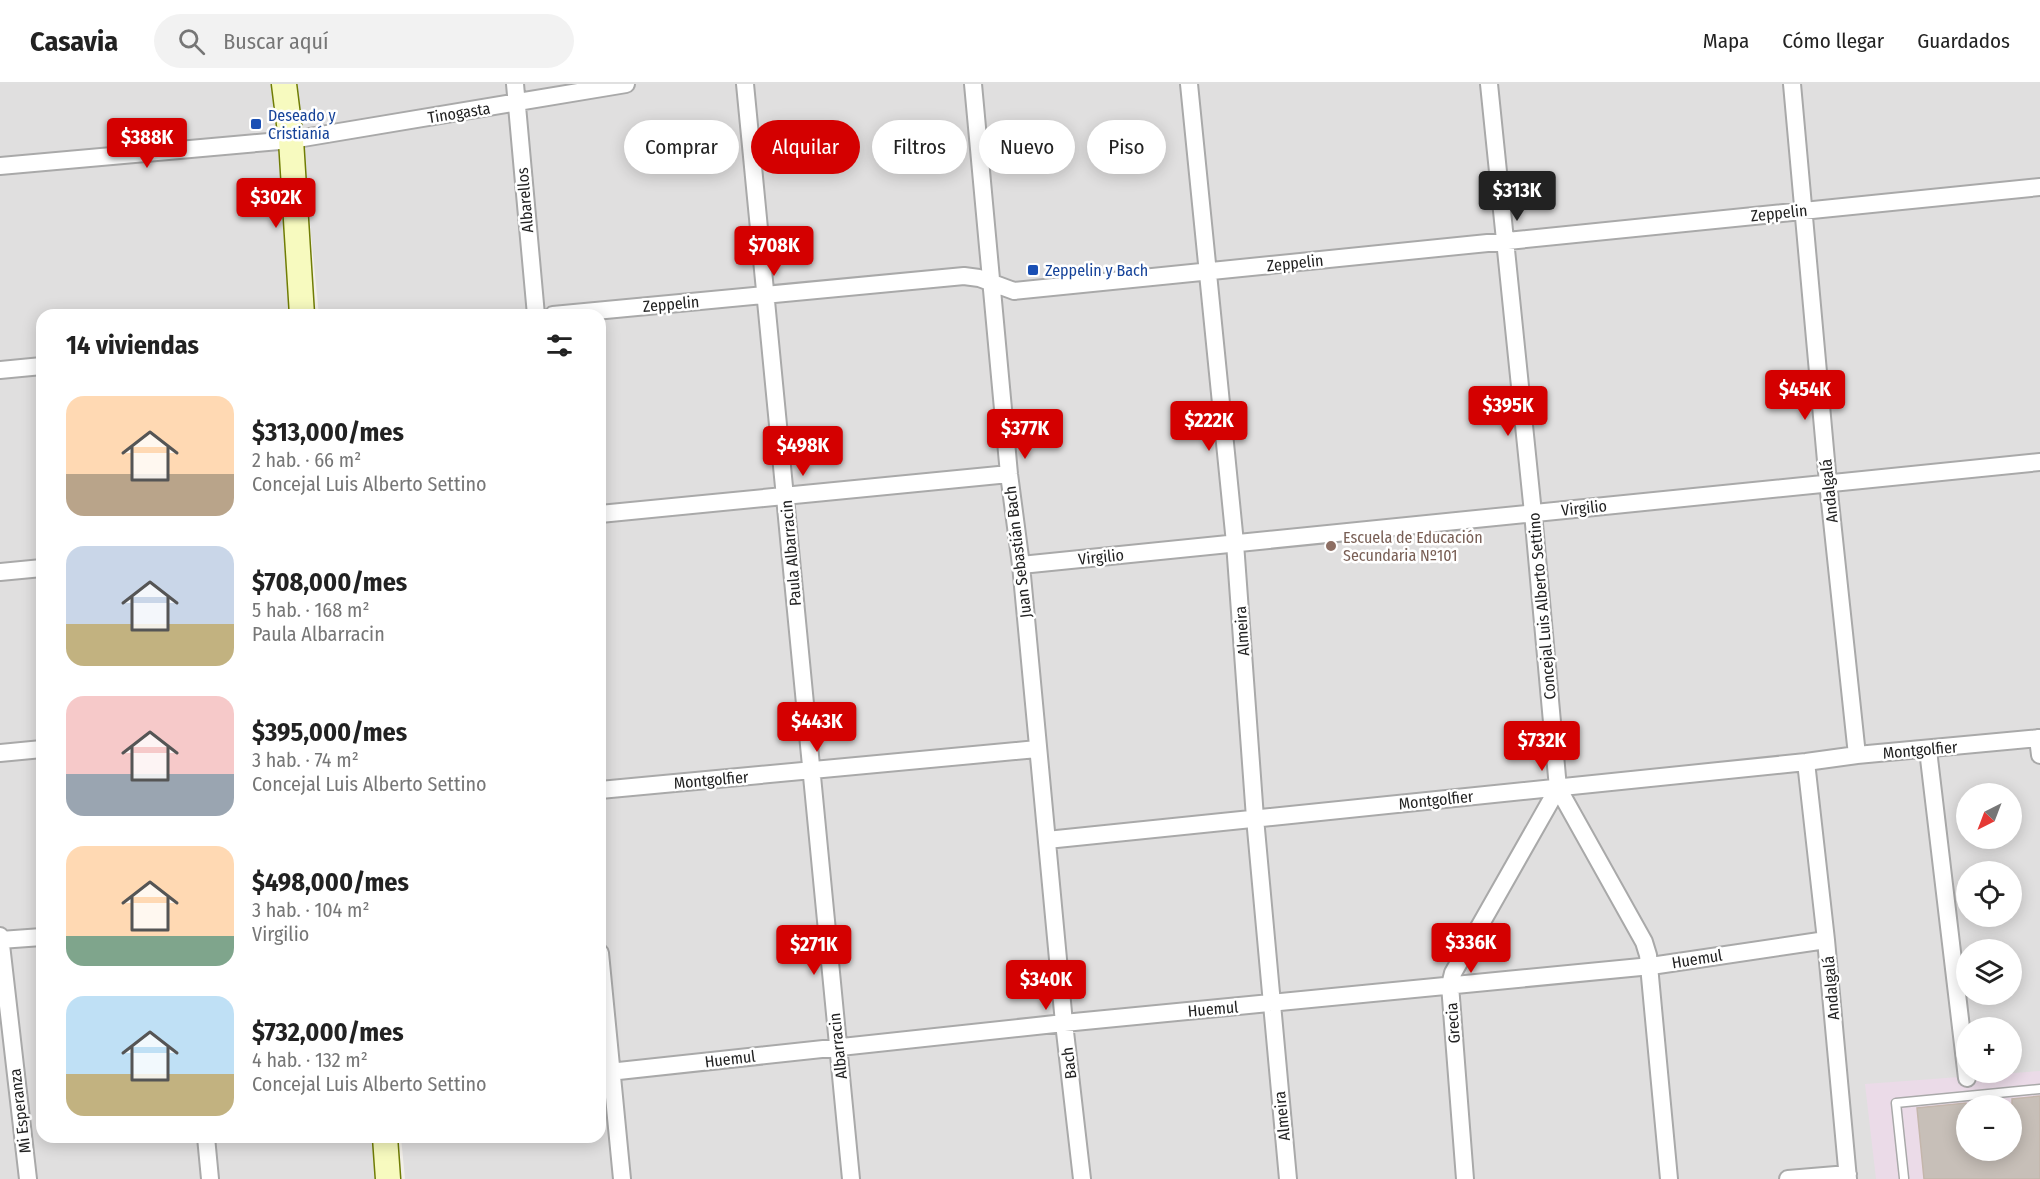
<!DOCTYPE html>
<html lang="es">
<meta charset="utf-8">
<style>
:root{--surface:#fff;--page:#f2f2f2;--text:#222;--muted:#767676;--line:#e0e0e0;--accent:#d40000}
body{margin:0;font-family:"Fira Sans Condensed",sans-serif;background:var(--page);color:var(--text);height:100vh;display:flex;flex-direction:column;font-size:22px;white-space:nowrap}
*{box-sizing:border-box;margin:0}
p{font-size:20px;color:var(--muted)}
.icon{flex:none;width:33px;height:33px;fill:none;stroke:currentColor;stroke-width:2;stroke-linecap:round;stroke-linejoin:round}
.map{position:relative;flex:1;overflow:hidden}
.side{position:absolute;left:36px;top:225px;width:570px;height:834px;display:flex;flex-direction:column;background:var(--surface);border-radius:18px;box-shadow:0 3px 15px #0003}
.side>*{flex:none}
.guide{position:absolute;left:624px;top:36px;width:570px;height:54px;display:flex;gap:12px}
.needle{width:39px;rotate:222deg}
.tools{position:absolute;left:1956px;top:699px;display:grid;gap:12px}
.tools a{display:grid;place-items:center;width:66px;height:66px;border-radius:50%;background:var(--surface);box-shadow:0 3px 15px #0003;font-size:30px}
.price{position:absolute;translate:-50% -51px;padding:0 14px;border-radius:6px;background:var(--accent);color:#fff;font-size:20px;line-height:39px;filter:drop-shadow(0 2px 3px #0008)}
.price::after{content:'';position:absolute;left:50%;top:36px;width:18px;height:14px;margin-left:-9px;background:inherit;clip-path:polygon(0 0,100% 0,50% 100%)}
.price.active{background:#222;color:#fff}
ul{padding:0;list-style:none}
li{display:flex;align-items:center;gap:18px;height:150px;padding:0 30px}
li span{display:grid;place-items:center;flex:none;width:168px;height:120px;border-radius:18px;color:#555}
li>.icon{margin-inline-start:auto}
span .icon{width:72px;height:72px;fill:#fffc;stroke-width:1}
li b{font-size:26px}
h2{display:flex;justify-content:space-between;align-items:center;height:72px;padding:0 30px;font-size:26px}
.chip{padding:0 21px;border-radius:27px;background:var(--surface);box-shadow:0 3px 15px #0003;font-size:21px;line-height:54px}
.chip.active{background:var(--accent);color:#fff}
header{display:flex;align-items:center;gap:36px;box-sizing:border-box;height:84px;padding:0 30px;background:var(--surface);border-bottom:2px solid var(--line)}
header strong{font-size:28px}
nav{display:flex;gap:33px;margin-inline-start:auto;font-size:21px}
.search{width:420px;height:54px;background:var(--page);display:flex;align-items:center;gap:15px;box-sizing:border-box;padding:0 21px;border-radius:33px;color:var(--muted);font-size:22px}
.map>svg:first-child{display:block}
.residential{fill:#e0dfdf;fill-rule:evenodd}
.industrial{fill:#ebdbe8;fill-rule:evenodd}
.building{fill:#c7bfb8;stroke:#c4b6ab;stroke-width:1.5}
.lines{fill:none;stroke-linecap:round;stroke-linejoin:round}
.lane-casing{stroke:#a9a9a9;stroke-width:11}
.street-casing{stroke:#a9a9a9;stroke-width:20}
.secondary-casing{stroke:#707d05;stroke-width:27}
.lane{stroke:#fff;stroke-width:8}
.street{stroke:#fff;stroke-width:16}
.secondary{stroke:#f7fabf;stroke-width:24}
.transit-dot{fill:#1a4fb4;stroke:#fff;stroke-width:2}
.education-dot{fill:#8d6e63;stroke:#fff;stroke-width:2}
.labels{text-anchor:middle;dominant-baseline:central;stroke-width:5;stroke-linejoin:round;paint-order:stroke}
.street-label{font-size:16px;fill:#222;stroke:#fff}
.transit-label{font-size:16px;fill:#164399;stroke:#fff;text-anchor:start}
.education-label{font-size:16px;fill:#785e54;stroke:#fff;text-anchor:start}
</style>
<header>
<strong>Casavia</strong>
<div class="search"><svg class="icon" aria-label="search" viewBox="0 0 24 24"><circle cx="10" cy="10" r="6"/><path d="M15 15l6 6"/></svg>Buscar aquí</div>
<nav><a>Mapa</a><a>Cómo llegar</a><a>Guardados</a></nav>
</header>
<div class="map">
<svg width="2040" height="1095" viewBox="0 0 2040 1095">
<rect width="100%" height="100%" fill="#f2efe9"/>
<path class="residential" d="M0 0H271L295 231H42V1053H379L383 1095H0Z
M296 0H2040V1095H405L401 1053H600V231H319ZM1966 710H2012V754H1966ZM1966 788H2012V832H1966ZM1966 866H2012V910H1966ZM1966 944H2012V988H1966ZM1966 1022H2012V1066H1966Z"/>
<path class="industrial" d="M2040 987V1095H1876L1865 1000ZM1966 1022H2012V1066H1966Z"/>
<path class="building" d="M2040 1012V1095H1924L1917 1024 1966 1019V1066H2012V1015Z"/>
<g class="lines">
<g class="lane-casing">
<path id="lane" d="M1904 1094 1896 1019 2040 1005"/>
</g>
<g class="street-casing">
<path id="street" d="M515 0 536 231
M745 0 851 1095
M973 0 1009 390 1021 481 1064 939 1082 1095
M1189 0 1235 459 1255 734 1288 1095
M1489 0 1533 429 1558 704 1644 858 1648 871 1669 1095
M1792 0 1828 399 1857 671
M0 82 291 56 626 0
M553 231 964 192 979 194 1014 207 2040 103
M0 286 42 282
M600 430 1009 390
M1021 481 2040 378
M0 488 42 484
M2038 654 2040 671
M1928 666 1967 994
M0 669 42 665
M1806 678 1826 856 1848 1095
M600 706 1037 665
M1047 756 1806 678 1857 671 2040 654
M0 852 28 1095
M0 856 42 853
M600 869 622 1095
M600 989 1064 939 1651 882 1826 856
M206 1053 210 1095
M1465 1095 1450 901 1453 889 1558 704
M1788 1095 1848 1090"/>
</g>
<g class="secondary-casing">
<path id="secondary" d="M284 0 291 56 302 231
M385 1053 388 1095"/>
</g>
<use href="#lane" class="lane"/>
<use href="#street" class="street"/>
<use href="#secondary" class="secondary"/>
</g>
<g class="transit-dot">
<rect x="250" y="34" width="12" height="12" rx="3"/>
<rect x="1027" y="180" width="12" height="12" rx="3"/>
</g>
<circle class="education-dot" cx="1331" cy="462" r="6"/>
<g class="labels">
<g class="street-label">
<text transform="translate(459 29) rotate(-9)">Tinogasta</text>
<text transform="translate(525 116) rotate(-95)">Albarellos</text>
<text transform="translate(1779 129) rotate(-6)">Zeppelin</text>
<text transform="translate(1295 179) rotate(-6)">Zeppelin</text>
<text transform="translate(671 220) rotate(-5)">Zeppelin</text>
<text transform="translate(1829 407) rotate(-96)">Andalgalá</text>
<text transform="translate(1584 424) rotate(-6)">Virgilio</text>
<text transform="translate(1018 468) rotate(-97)">Juan Sebastián Bach</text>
<text transform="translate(791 469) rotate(-95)">Paula Albarracin</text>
<text transform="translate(1101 473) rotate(-6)">Virgilio</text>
<text transform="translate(1542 522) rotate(-95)">Concejal Luis Alberto Settino</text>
<text transform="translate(1242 547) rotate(-94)">Almeira</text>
<text transform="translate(1920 666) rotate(-5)">Montgolfier</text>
<text transform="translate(711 696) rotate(-5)">Montgolfier</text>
<text transform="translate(1436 716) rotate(-6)">Montgolfier</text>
<text transform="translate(1697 875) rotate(-9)">Huemul</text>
<text transform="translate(1831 904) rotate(-95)">Andalgalá</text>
<text transform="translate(1213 925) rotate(-5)">Huemul</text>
<text transform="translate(1453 939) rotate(-94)">Grecia</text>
<text transform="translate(838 962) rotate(-96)">Albarracin</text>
<text transform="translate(730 975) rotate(-7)">Huemul</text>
<text transform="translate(1069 979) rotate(-97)">Bach</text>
<text transform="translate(20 1027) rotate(-97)">Mi Esperanza</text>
<text transform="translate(1282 1032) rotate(-96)">Almeira</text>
</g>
<g class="transit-label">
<text x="268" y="31">Deseado y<tspan x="268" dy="18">Cristianía</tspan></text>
<text x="1045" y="186">Zeppelin y Bach</text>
</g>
<g class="education-label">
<text x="1343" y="453">Escuela de Educación<tspan x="1343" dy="18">Secundaria Nº101</tspan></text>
</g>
</g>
</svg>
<div class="tools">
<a><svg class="needle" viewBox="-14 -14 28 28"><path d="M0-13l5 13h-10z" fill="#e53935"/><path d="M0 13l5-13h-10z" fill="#767676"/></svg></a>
<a><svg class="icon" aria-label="locate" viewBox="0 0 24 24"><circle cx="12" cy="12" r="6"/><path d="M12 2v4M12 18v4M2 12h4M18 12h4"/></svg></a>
<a><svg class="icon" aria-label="layers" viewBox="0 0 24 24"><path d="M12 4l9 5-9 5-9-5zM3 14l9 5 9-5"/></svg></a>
<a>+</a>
<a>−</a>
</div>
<b class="price" style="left:147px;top:85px">$388K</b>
<b class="price active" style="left:1517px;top:138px">$313K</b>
<b class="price" style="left:276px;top:145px">$302K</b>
<b class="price" style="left:774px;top:193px">$708K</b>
<b class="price" style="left:1805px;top:337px">$454K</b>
<b class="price" style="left:1508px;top:353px">$395K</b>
<b class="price" style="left:1209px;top:368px">$222K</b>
<b class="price" style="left:1025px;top:376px">$377K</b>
<b class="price" style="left:803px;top:393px">$498K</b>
<b class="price" style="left:817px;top:669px">$443K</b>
<b class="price" style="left:1542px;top:688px">$732K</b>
<b class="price" style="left:1471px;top:890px">$336K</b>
<b class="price" style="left:814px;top:892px">$271K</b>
<b class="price" style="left:1046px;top:927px">$340K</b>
<div class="guide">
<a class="chip">Comprar</a>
<a class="chip active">Alquilar</a>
<a class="chip">Filtros</a>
<a class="chip">Nuevo</a>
<a class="chip">Piso</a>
</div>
<section class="side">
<h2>14 viviendas<svg class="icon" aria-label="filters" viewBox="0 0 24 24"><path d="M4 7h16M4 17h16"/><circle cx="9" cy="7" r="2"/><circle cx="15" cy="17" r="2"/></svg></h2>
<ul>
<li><span style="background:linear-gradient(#ffd9b3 65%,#b9a48a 0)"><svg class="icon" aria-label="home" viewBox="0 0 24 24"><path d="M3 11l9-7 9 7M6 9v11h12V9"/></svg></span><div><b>$313,000/mes</b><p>2 hab. · 66 m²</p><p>Concejal Luis Alberto Settino</p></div></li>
<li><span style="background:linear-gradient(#c9d6e8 65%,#c2b280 0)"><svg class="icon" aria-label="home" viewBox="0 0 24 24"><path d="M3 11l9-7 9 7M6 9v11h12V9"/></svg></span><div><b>$708,000/mes</b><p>5 hab. · 168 m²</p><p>Paula Albarracin</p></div></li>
<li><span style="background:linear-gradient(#f6c9c9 65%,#9aa5b1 0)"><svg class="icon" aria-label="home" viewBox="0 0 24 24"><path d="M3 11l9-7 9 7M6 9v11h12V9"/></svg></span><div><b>$395,000/mes</b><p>3 hab. · 74 m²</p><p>Concejal Luis Alberto Settino</p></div></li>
<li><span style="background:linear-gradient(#ffd9b3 75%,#7fa58c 0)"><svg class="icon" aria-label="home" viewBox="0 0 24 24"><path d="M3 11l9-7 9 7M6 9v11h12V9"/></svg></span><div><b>$498,000/mes</b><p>3 hab. · 104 m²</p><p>Virgilio</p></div></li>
<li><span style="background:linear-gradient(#bfe0f5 65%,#c2b280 0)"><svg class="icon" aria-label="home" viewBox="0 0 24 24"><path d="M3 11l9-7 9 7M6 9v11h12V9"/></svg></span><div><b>$732,000/mes</b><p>4 hab. · 132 m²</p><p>Concejal Luis Alberto Settino</p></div></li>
</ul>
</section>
</div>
